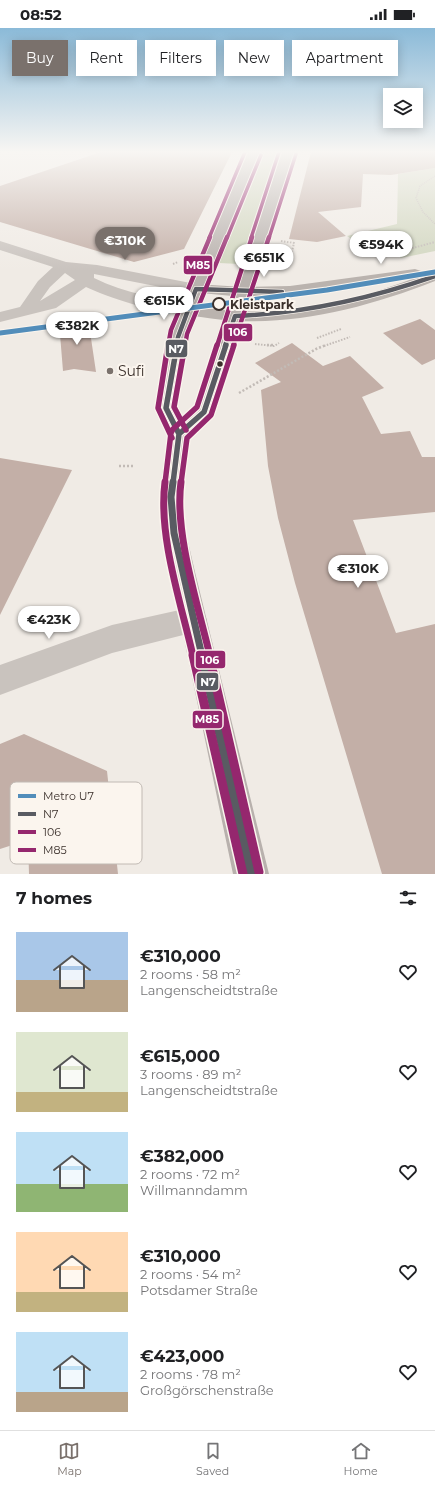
<!DOCTYPE html>
<meta charset="utf-8">
<style>
:root{--surface:#fff;--page:#f2f2f2;--text:#202124;--muted:#757577;--line:#e0e0e0;--accent:#7a716c}
body{margin:0;font-family:Montserrat,sans-serif;background:var(--page);color:var(--text);height:100vh;display:flex;flex-direction:column;font-size:15px;white-space:nowrap}
*{box-sizing:border-box;margin:0}
p{font-size:13px;color:var(--muted)}
.icon{flex:none;width:22px;height:22px;fill:none;stroke:currentColor;stroke-width:2;stroke-linecap:round;stroke-linejoin:round}
.map{position:relative;height:846px;overflow:hidden}
.details{display:flex;flex-direction:column;background:var(--surface);flex:1}
.details>*{flex:none}
.guide{position:absolute;left:12px;top:12px;width:411px;height:36px;display:flex;gap:8px}
.controls{position:absolute;left:383px;top:60px;display:grid;gap:8px}
.controls a{display:grid;place-items:center;width:40px;height:40px;border-radius:0px;background:var(--surface);box-shadow:0 2px 10px #0003;font-size:20px}
.price{position:absolute;translate:-50% -34px;padding:0 9px;border-radius:14px;background:#fff;color:#222;font-size:13px;line-height:26px;filter:drop-shadow(0 1px 2px #0008)}
.price::after{content:'';position:absolute;left:50%;top:24px;width:12px;height:9px;margin-left:-6px;background:inherit;clip-path:polygon(0 0,100% 0,50% 100%)}
.price.active{background:var(--accent);color:#fff}
ul{padding:0;list-style:none}
li{display:flex;align-items:center;gap:12px;height:100px;padding:0 16px}
li span{display:grid;place-items:center;flex:none;width:112px;height:80px;border-radius:0px;color:#555}
li>.icon{margin-inline-start:auto}
span .icon{width:48px;height:48px;fill:#fffc;stroke-width:1}
li b{font-size:17px}
h2{display:flex;justify-content:space-between;align-items:center;height:48px;padding:0 16px;font-size:17px}
.chip{padding:0 14px;border-radius:0px;background:var(--surface);box-shadow:0 2px 10px #0003;font-size:14px;line-height:36px}
.chip.active{background:var(--accent);color:#fff}
.status{display:flex;justify-content:space-between;align-items:center;height:28px;padding:0 20px;background:var(--surface);direction:ltr}
.status svg{height:11px;fill:currentColor}
.menu{display:flex;justify-content:space-around;align-items:center;height:56px;border-top:1px solid var(--line);background:var(--surface);font-size:11px;color:var(--muted)}
.menu a{display:grid;justify-items:center;gap:2px}
.menu .active{color:var(--accent)}
.map>svg:first-child{display:block}
.green{fill:#d1d6bf}
.building{fill:#c3afa7}
.lines{fill:none;stroke-linecap:round;stroke-linejoin:round}
.path-far2{stroke:#c2bbb6;stroke-width:1.5;stroke-dasharray:1 1;stroke-linecap:butt}
.path-far1{stroke:#c2bbb6;stroke-width:2;stroke-dasharray:1.5 1.5;stroke-linecap:butt}
.path{stroke:#c2bbb6;stroke-width:2.5;stroke-dasharray:2 2;stroke-linecap:butt}
.street{fill:#c9c3be;fill-rule:evenodd}
.secondary{fill:#bab3ae;fill-rule:evenodd}
.primary{fill:#b8b1ad;fill-rule:evenodd}
.bus-1-far3-casing{stroke:#fbf5ee;stroke-width:6}
.bus-1-far2-casing{stroke:#fbf5ee;stroke-width:8}
.bus-1-far1-casing{stroke:#fbf5ee;stroke-width:10}
.bus-1-casing{stroke:#fbf5ee;stroke-width:12}
.bus-2-far4-casing{stroke:#fbf5ee;stroke-width:5.5}
.bus-2-far3-casing{stroke:#fbf5ee;stroke-width:6}
.bus-2-far2-casing{stroke:#fbf5ee;stroke-width:8}
.bus-2-far1-casing{stroke:#fbf5ee;stroke-width:10}
.bus-2-casing{stroke:#fbf5ee;stroke-width:12}
.bus-3-far4-casing{stroke:#fbf5ee;stroke-width:5.5}
.bus-3-far3-casing{stroke:#fbf5ee;stroke-width:6}
.bus-3-far2-casing{stroke:#fbf5ee;stroke-width:8}
.bus-3-far1-casing{stroke:#fbf5ee;stroke-width:10}
.bus-3-casing{stroke:#fbf5ee;stroke-width:12}
.bus-1-far3{stroke:#595b62;stroke-width:4.5}
.bus-1-far2{stroke:#595b62;stroke-width:5.5}
.bus-1-far1{stroke:#595b62;stroke-width:7}
.bus-1{stroke:#595b62;stroke-width:9}
.bus-2-far4{stroke:#95276e;stroke-width:3.5}
.bus-2-far3{stroke:#95276e;stroke-width:4.5}
.bus-2-far2{stroke:#95276e;stroke-width:5.5}
.bus-2-far1{stroke:#95276e;stroke-width:7}
.bus-2{stroke:#95276e;stroke-width:9}
.bus-3-far4{stroke:#95276e;stroke-width:3.5}
.bus-3-far3{stroke:#95276e;stroke-width:4.5}
.bus-3-far2{stroke:#95276e;stroke-width:5.5}
.bus-3-far1{stroke:#95276e;stroke-width:7}
.bus-3{stroke:#95276e;stroke-width:9}
.metro-1-casing{stroke:#fbf5ee;stroke-width:7}
.metro-1{stroke:#528dba;stroke-width:5}
.stop-dot{fill:#fbf5ee;stroke:#3b302b;stroke-width:2}
.bus-dot{fill:#3b302b;stroke:#fbf5ee;stroke-width:1.5}
.poi-dot{fill:#7a716c;stroke:#fbf5ee;stroke-width:1.5}
.labels{text-anchor:middle;dominant-baseline:central;stroke-width:4;stroke-linejoin:round;paint-order:stroke}
.far-stop-label{font-size:12px;font-weight:bold;fill:#3b302b;stroke:#fbf5ee;text-anchor:start}
.poi-label{font-size:14px;fill:#3b302b;stroke:#fbf5ee;text-anchor:start}
.key{fill:#fbf5ee;stroke:#c1bab4;stroke-width:1}
.key-label{font-size:11px;fill:#3b302b}
.line-badge{stroke:#fbf5ee;stroke-width:1.5}
.badge-label{font-size:11px;text-anchor:middle;font-weight:bold;fill:#fff}
</style>
<div class="status"><b>08:52</b><svg viewBox="0 0 49 12"><path d="M0 12V9h3v3zM5 12V6h3v6zM10 12V3h3v9zM15 12V0h3v12zM26 1h20v11H26zM47 4h2v5h-2z"/></svg></div>
<div class="map">
<svg width="435" height="846" viewBox="0 0 435 846">
<rect width="100%" height="100%" fill="#f0ebe5"/>
<path class="green" d="M263 124H279L239 236 219 235Z
M435 140V223L401 230 393 224 376 228 347 208 397 196 398 146Z"/>
<path class="building" d="M101 124H232L184 221 134 234 0 194V158Z
M311 124H435V140L391 147 363 146 361 179 318 184 346 208 317 214 289 211Z
M88 290 96 344 74 341 63 343 59 294Z
M420 291 435 302V331L422 337 383 305Z
M292 315 323 338 350 328 384 360 362 369 381 406 410 403 422 429H435V484L353 492 396 605 435 596V846H382L295 555 278 490 268 438 261 362 281 354 255 335Z
M0 430 72 442 0 587Z
M24 706 107 743 118 846H29L28 812 0 821V716Z"/>
<g class="lines">
<path class="path-far2" d="M435 148 420 158 416 170 423 184 435 196"/>
<path class="path-far1" d="M281 213 294 215 291 228
M403 228 398 224 435 214
M173 236 178 234
M317 310 341 301
M255 316 274 318 279 315
M324 318 350 309"/>
<path class="path" d="M267 317H275
M239 365 316 321 326 317
M119 438H135"/>
<path class="street" d="M0 213 66 234 97 237 196 256 202 258 204 261 202 264 196 266 94 246V250C126 266 159 270 193 278L196 282 193 286C172 291 107 269 86 259L56 280 0 294V284L20 279 38 253 53 239 0 222ZM65 245 75 252 40 273 50 259Z
M193 579 203 582 207 592 203 602 112 625 0 667V637L112 597Z"/>
<path class="secondary" d="M415 241 421 243 422 247 435 243V253C371 278 304 296 236 293 219 292 203 289 187 287L181 286 178 282 181 278 187 277C203 279 219 282 236 283 296 286 356 272 412 251L290 268 243 269 190 264 188 261 190 258 196 256 243 259 290 258Z"/>
<path class="primary" d="M248 124H260L188 304 176 380 182 391 195 380 282 124H294L214 384 211 389 189 409 183 469 186 505 195 544 269 846H233L162 505 159 469 168 406 156 380 170 304Z"/>
<g class="bus-1-far3-casing">
<path id="bus-1-far3" d="M176 318 178 309 196 261 282 264
M225 318 235 288C305 285 369 271 435 248"/>
</g>
<g class="bus-1-far2-casing">
<path id="bus-1-far2" d="M177 317 166 380 179 406
M173 455 179 406 204 384 226 317"/>
</g>
<g class="bus-1-far1-casing">
<path id="bus-1-far1" d="M173 454 171 469 174 505 202 628"/>
</g>
<g class="bus-1-casing">
<path id="bus-1" d="M202 627 251 846"/>
</g>
<g class="bus-2-far4-casing">
<path id="bus-2-far4" d="M227 210 261 127
M269 210 296 126"/>
</g>
<g class="bus-2-far3-casing">
<path id="bus-2-far3" d="M185 318 187 306 227 209
M233 318 269 209"/>
</g>
<g class="bus-2-far2-casing">
<path id="bus-2-far2" d="M185 317 174 379 186 402
M181 455 187 410 211 387 234 317"/>
</g>
<g class="bus-2-far1-casing">
<path id="bus-2-far1" d="M181 454C174 504 198 577 210 628"/>
</g>
<g class="bus-2-casing">
<path id="bus-2" d="M209 627 259 844"/>
</g>
<g class="bus-3-far4-casing">
<path id="bus-3-far4" d="M209 210 245 124
M251 210 279 124"/>
</g>
<g class="bus-3-far3-casing">
<path id="bus-3-far3" d="M168 318 171 302 210 209
M217 318 252 209"/>
</g>
<g class="bus-3-far2-casing">
<path id="bus-3-far2" d="M168 317 158 380 172 410
M165 455 171 405 173 401 197 379 217 317"/>
</g>
<g class="bus-3-far1-casing">
<path id="bus-3-far1" d="M165 454C158 508 181 575 193 628"/>
</g>
<g class="bus-3-casing">
<path id="bus-3" d="M193 627 243 846"/>
</g>
<use href="#bus-1-far3" class="bus-1-far3"/>
<use href="#bus-1-far2" class="bus-1-far2"/>
<use href="#bus-1-far1" class="bus-1-far1"/>
<use href="#bus-1" class="bus-1"/>
<use href="#bus-2-far4" class="bus-2-far4"/>
<use href="#bus-2-far3" class="bus-2-far3"/>
<use href="#bus-2-far2" class="bus-2-far2"/>
<use href="#bus-2-far1" class="bus-2-far1"/>
<use href="#bus-2" class="bus-2"/>
<use href="#bus-3-far4" class="bus-3-far4"/>
<use href="#bus-3-far3" class="bus-3-far3"/>
<use href="#bus-3-far2" class="bus-3-far2"/>
<use href="#bus-3-far1" class="bus-3-far1"/>
<use href="#bus-3" class="bus-3"/>
<g class="metro-1-casing">
<path id="metro-1" d="M0 305 327 262 435 244"/>
</g>
<use href="#metro-1" class="metro-1"/>
</g>
<linearGradient id="sky" x2="0" y2="1"><stop stop-color="#8bbad8"/><stop offset="0.51" stop-color="#f8f6f3"/><stop offset="1" stop-color="#f8f6f3" stop-opacity="0"/></linearGradient>
<rect width="435" height="243" fill="url(#sky)"/>
<circle class="stop-dot" cx="219" cy="276" r="6"/>
<circle class="bus-dot" cx="220" cy="336" r="3.5"/>
<circle class="poi-dot" cx="110" cy="343" r="4"/>
<g class="labels">
<g class="far-stop-label">
<text x="230" y="276">Kleistpark</text>
</g>
<g class="poi-label">
<text x="118" y="343">Sufi</text>
</g>
</g>
<rect x="10" y="754" width="132" height="82" rx="6" class="key"/>
<rect x="18" y="766" width="18" height="4" fill="#528dba"/>
<rect x="18" y="784" width="18" height="4" fill="#595b62"/>
<rect x="18" y="802" width="18" height="4" fill="#95276e"/>
<rect x="18" y="820" width="18" height="4" fill="#95276e"/>
<g class="key-label">
<text x="43" y="772">Metro U7</text>
<text x="43" y="790">N7</text>
<text x="43" y="808">106</text>
<text x="43" y="826">M85</text>
</g>
<g class="line-badge">
<rect x="183" y="227" width="30" height="20" rx="4" fill="#95276e"/>
<rect x="223" y="295" width="30" height="19" rx="4" fill="#95276e"/>
<rect x="165" y="311" width="23" height="19" rx="4" fill="#595b62"/>
<rect x="195" y="622" width="31" height="19" rx="4" fill="#95276e"/>
<rect x="196" y="644" width="23" height="19" rx="4" fill="#595b62"/>
<rect x="192" y="682" width="31" height="19" rx="4" fill="#95276e"/>
</g>
<g class="badge-label">
<text x="198" y="241">M85</text>
<text x="238" y="308">106</text>
<text x="176" y="325">N7</text>
<text x="210" y="636">106</text>
<text x="208" y="658">N7</text>
<text x="207" y="695">M85</text>
</g>
</svg>
<div class="controls">
<a><svg class="icon" aria-label="layers" viewBox="0 0 24 24"><path d="M12 4l9 5-9 5-9-5zM3 14l9 5 9-5"/></svg></a>
</div>
<b class="price active" style="left:125px;top:233px">€310K</b>
<b class="price" style="left:381px;top:237px">€594K</b>
<b class="price" style="left:264px;top:250px">€651K</b>
<b class="price" style="left:164px;top:293px">€615K</b>
<b class="price" style="left:77px;top:318px">€382K</b>
<b class="price" style="left:358px;top:561px">€310K</b>
<b class="price" style="left:49px;top:612px">€423K</b>
<div class="guide">
<a class="chip active">Buy</a>
<a class="chip">Rent</a>
<a class="chip">Filters</a>
<a class="chip">New</a>
<a class="chip">Apartment</a>
</div>
</div>
<section class="details">
<h2>7 homes<svg class="icon" aria-label="filters" viewBox="0 0 24 24"><path d="M4 7h16M4 17h16"/><circle cx="9" cy="7" r="2"/><circle cx="15" cy="17" r="2"/></svg></h2>
<ul>
<li><span style="background:linear-gradient(#a9c7e8 60%,#b9a48a 0)"><svg class="icon" aria-label="home" viewBox="0 0 24 24"><path d="M3 11l9-7 9 7M6 9v11h12V9"/></svg></span><div><b>€310,000</b><p>2 rooms · 58 m²</p><p>Langenscheidtstraße</p></div><svg class="icon" aria-label="heart" viewBox="0 0 24 24"><path d="M12 20l-8-8c-3-5 5-10 8-4 3-6 11-1 8 4z"/></svg></li>
<li><span style="background:linear-gradient(#dfe7d0 75%,#c2b280 0)"><svg class="icon" aria-label="home" viewBox="0 0 24 24"><path d="M3 11l9-7 9 7M6 9v11h12V9"/></svg></span><div><b>€615,000</b><p>3 rooms · 89 m²</p><p>Langenscheidtstraße</p></div><svg class="icon" aria-label="heart" viewBox="0 0 24 24"><path d="M12 20l-8-8c-3-5 5-10 8-4 3-6 11-1 8 4z"/></svg></li>
<li><span style="background:linear-gradient(#bfe0f5 65%,#8fb573 0)"><svg class="icon" aria-label="home" viewBox="0 0 24 24"><path d="M3 11l9-7 9 7M6 9v11h12V9"/></svg></span><div><b>€382,000</b><p>2 rooms · 72 m²</p><p>Willmanndamm</p></div><svg class="icon" aria-label="heart" viewBox="0 0 24 24"><path d="M12 20l-8-8c-3-5 5-10 8-4 3-6 11-1 8 4z"/></svg></li>
<li><span style="background:linear-gradient(#ffd9b3 75%,#c2b280 0)"><svg class="icon" aria-label="home" viewBox="0 0 24 24"><path d="M3 11l9-7 9 7M6 9v11h12V9"/></svg></span><div><b>€310,000</b><p>2 rooms · 54 m²</p><p>Potsdamer Straße</p></div><svg class="icon" aria-label="heart" viewBox="0 0 24 24"><path d="M12 20l-8-8c-3-5 5-10 8-4 3-6 11-1 8 4z"/></svg></li>
<li><span style="background:linear-gradient(#bfe0f5 75%,#b9a48a 0)"><svg class="icon" aria-label="home" viewBox="0 0 24 24"><path d="M3 11l9-7 9 7M6 9v11h12V9"/></svg></span><div><b>€423,000</b><p>2 rooms · 78 m²</p><p>Großgörschenstraße</p></div><svg class="icon" aria-label="heart" viewBox="0 0 24 24"><path d="M12 20l-8-8c-3-5 5-10 8-4 3-6 11-1 8 4z"/></svg></li>
</ul>
</section>
<nav class="menu">
<a class="active"><svg class="icon" aria-label="map" viewBox="0 0 24 24"><path d="M3 6l6-2 6 2 6-2v14l-6 2-6-2-6 2zM9 4v14M15 6v14"/></svg>Map</a>
<a><svg class="icon" aria-label="saved" viewBox="0 0 24 24"><path d="M7 4h10v16l-5-4-5 4z"/></svg>Saved</a>
<a><svg class="icon" aria-label="home" viewBox="0 0 24 24"><path d="M3 11l9-7 9 7M6 9v11h12V9"/></svg>Home</a>
</nav>
